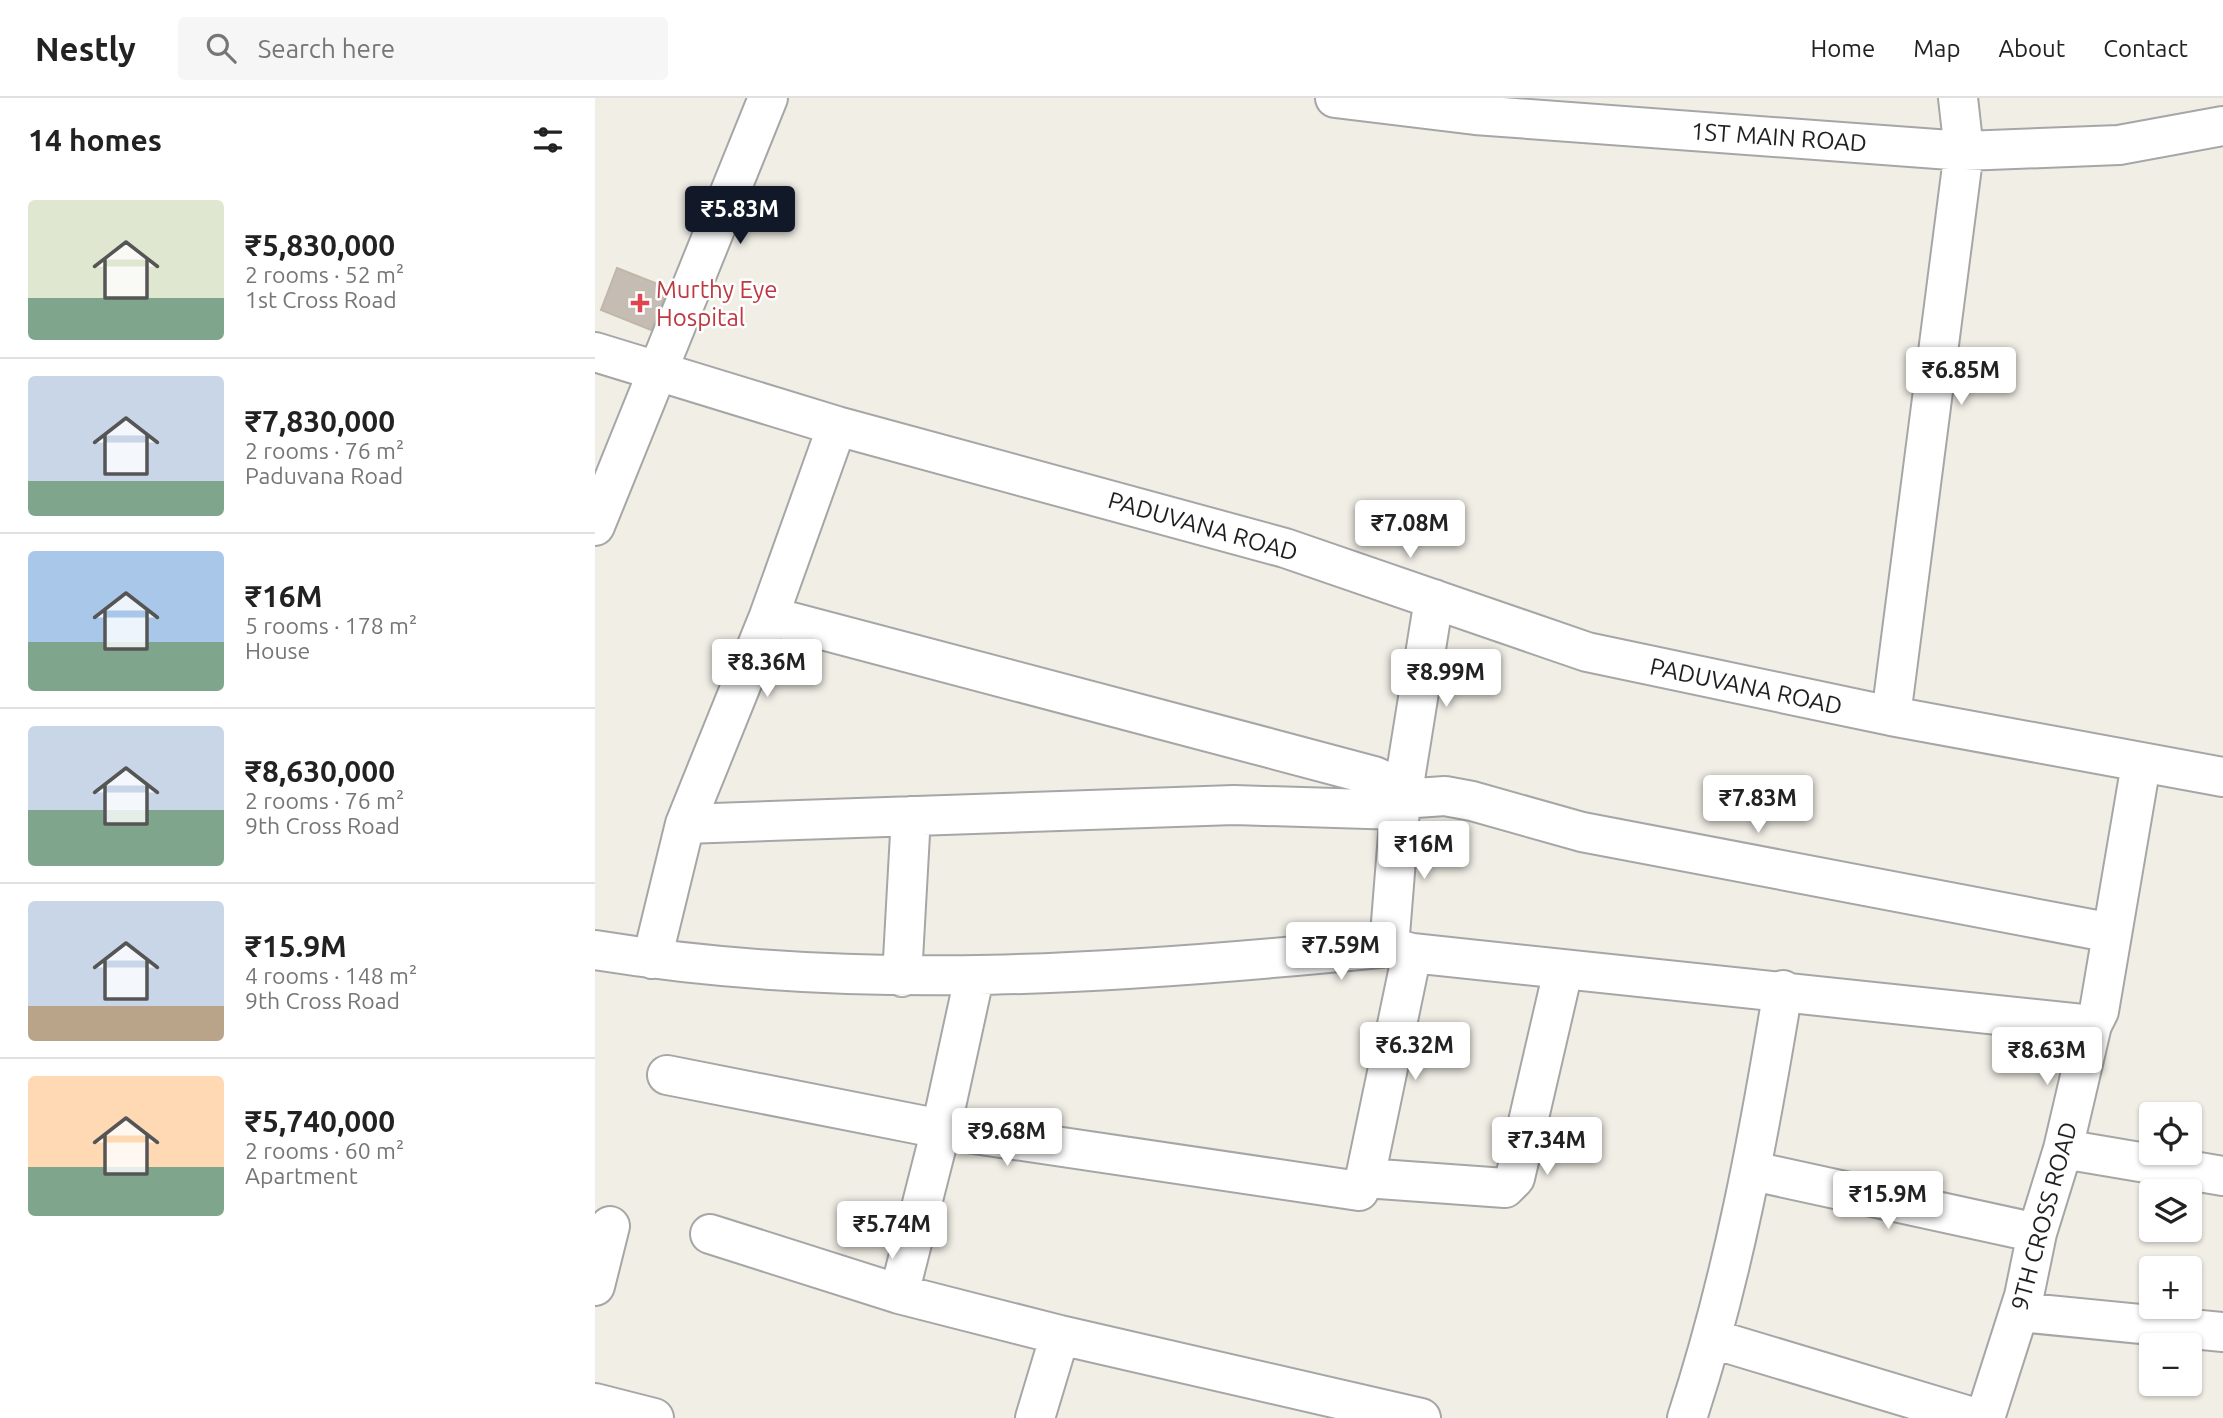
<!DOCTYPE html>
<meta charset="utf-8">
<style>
:root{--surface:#fff;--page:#f6f6f6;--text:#222;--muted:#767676;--line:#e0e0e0;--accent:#111827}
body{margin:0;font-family:Ubuntu,sans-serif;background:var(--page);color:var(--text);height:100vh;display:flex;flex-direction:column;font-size:26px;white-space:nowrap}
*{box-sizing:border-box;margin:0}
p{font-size:23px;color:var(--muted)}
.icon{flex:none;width:38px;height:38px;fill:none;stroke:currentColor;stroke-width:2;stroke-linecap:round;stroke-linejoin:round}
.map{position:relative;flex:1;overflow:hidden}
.panel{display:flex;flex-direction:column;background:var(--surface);width:595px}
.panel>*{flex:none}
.tools{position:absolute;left:1544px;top:1004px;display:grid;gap:14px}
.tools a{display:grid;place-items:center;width:63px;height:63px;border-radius:7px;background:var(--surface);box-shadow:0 2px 5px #0004;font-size:35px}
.price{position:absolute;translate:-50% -60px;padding:0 16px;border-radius:7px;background:#fff;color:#222;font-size:23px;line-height:46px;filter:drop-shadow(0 2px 4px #0008)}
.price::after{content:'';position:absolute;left:50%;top:42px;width:21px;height:16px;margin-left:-10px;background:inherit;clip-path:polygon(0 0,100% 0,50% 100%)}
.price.on{background:var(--accent);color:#fff}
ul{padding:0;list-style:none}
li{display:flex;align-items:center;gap:21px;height:175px;padding:0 28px}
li+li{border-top:2px solid var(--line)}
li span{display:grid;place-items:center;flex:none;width:196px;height:140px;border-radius:7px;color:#555}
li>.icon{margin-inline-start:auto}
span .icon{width:84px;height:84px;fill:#fffc;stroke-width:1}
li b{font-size:30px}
h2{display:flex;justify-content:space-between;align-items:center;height:84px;padding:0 28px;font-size:30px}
header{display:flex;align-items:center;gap:42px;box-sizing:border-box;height:98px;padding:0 35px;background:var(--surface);border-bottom:2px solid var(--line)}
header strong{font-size:33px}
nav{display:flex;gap:38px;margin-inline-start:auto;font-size:24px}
.search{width:490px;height:63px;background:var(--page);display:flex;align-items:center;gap:18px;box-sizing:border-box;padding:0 24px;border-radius:7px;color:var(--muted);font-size:26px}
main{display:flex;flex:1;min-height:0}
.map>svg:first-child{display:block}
.building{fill:#c5bdb4;stroke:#c2b7a6;stroke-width:2}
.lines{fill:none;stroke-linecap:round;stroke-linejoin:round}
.minor-casing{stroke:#a6a6a6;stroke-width:42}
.minor{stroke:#fff;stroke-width:38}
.health-dot{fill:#e0444e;stroke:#fff;stroke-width:2.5}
.labels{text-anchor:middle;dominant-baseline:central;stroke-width:5;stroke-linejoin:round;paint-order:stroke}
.street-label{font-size:24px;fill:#1f1f1f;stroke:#fff}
.health-label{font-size:24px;fill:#be3a42;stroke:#fff;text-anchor:start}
</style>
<header>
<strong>Nestly</strong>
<div class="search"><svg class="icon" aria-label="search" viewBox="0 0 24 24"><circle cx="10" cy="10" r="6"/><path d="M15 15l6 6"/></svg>Search here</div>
<nav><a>Home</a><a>Map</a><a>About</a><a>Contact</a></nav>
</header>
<main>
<section class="panel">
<h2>14 homes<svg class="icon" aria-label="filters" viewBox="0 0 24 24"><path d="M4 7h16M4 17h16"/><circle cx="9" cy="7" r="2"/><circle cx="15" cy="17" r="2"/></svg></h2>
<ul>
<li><span style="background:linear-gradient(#dfe7d0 70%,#7fa58c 0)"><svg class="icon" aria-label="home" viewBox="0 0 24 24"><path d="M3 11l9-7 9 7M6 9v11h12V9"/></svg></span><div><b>₹5,830,000</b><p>2 rooms · 52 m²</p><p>1st Cross Road</p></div></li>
<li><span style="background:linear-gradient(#c9d6e8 75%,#7fa58c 0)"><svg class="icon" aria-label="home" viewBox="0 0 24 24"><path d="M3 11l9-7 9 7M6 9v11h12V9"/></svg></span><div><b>₹7,830,000</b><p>2 rooms · 76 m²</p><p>Paduvana Road</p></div></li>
<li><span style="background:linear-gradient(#a9c7e8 65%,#7fa58c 0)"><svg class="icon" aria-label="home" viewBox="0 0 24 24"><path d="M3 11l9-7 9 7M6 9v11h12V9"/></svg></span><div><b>₹16M</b><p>5 rooms · 178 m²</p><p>House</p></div></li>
<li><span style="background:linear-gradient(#c9d6e8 60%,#7fa58c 0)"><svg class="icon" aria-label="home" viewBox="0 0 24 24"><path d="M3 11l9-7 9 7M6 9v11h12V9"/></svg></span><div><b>₹8,630,000</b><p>2 rooms · 76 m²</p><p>9th Cross Road</p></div></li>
<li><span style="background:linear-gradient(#c9d6e8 75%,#b9a48a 0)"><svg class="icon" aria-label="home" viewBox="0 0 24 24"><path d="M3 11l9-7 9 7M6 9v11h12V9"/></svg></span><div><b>₹15.9M</b><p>4 rooms · 148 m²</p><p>9th Cross Road</p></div></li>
<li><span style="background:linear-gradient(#ffd9b3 65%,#7fa58c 0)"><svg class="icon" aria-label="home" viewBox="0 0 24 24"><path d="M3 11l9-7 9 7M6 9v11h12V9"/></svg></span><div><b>₹5,740,000</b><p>2 rooms · 60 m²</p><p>Apartment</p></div></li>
</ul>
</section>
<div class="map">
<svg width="1628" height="1320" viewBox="0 0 1628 1320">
<rect width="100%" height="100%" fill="#f0eee5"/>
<path class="building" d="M22 170 73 190 56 232 6 212Z"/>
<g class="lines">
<g class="minor-casing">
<path id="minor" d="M740 0 880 17 1369 53 1524 47 1628 28
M0 254 242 328 690 450 992 554 1296 618 1628 679
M0 428 173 0
M174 518 674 650 779 678 808 691
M1296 618 1369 53 1363 0
M806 701 850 698 877 703 987 734 1517 835
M90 726 639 707 805 712
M794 849 805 712 839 501
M0 852C264 895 529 876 794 849L817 855 1497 927
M57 861 90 726 174 518 242 328
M307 879 316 718
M72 977 346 1031 764 1093 770 1080 817 855
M1468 1051 1628 1078
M1158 1073 1442 1135
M770 1080 910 1090 920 1080 968 873
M115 1136 304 1196 465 1237 826 1320
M0 1188 15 1128
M304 1196 346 1031 379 880
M1424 1214 1628 1234
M1118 1241 1381 1320
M0 1305 59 1320
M440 1320 465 1237
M1092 1320C1138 1180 1164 1037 1188 892
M1390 1320 1429 1198 1442 1135 1468 1051 1497 927 1504 913 1546 666"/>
</g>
<use href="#minor" class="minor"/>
</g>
<path class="health-dot" d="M41.5 194.5h7v7h7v7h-7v7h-7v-7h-7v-7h7z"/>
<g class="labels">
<g class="street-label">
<text transform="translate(1184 39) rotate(4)">1ST MAIN ROAD</text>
<text transform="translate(608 428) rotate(16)">PADUVANA ROAD</text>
<text transform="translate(1151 588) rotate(12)">PADUVANA ROAD</text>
<text transform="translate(1449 1118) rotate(-75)">9TH CROSS ROAD</text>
</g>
<g class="health-label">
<text x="61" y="191">Murthy Eye<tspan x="61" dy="28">Hospital</tspan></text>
</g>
</g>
</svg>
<div class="tools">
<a><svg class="icon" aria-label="locate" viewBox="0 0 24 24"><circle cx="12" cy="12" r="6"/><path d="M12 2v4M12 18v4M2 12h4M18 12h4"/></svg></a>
<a><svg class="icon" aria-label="layers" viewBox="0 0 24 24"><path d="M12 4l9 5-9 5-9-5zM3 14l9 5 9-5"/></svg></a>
<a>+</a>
<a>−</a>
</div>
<b class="price on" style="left:145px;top:148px">₹5.83M</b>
<b class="price" style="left:1366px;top:309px">₹6.85M</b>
<b class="price" style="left:815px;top:462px">₹7.08M</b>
<b class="price" style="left:172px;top:601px">₹8.36M</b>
<b class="price" style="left:851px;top:611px">₹8.99M</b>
<b class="price" style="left:1163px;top:737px">₹7.83M</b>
<b class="price" style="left:829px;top:783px">₹16M</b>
<b class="price" style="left:746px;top:884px">₹7.59M</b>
<b class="price" style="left:820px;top:984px">₹6.32M</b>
<b class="price" style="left:1452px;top:989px">₹8.63M</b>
<b class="price" style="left:412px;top:1070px">₹9.68M</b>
<b class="price" style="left:952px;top:1079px">₹7.34M</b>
<b class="price" style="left:1293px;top:1133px">₹15.9M</b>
<b class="price" style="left:297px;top:1163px">₹5.74M</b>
</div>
</main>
